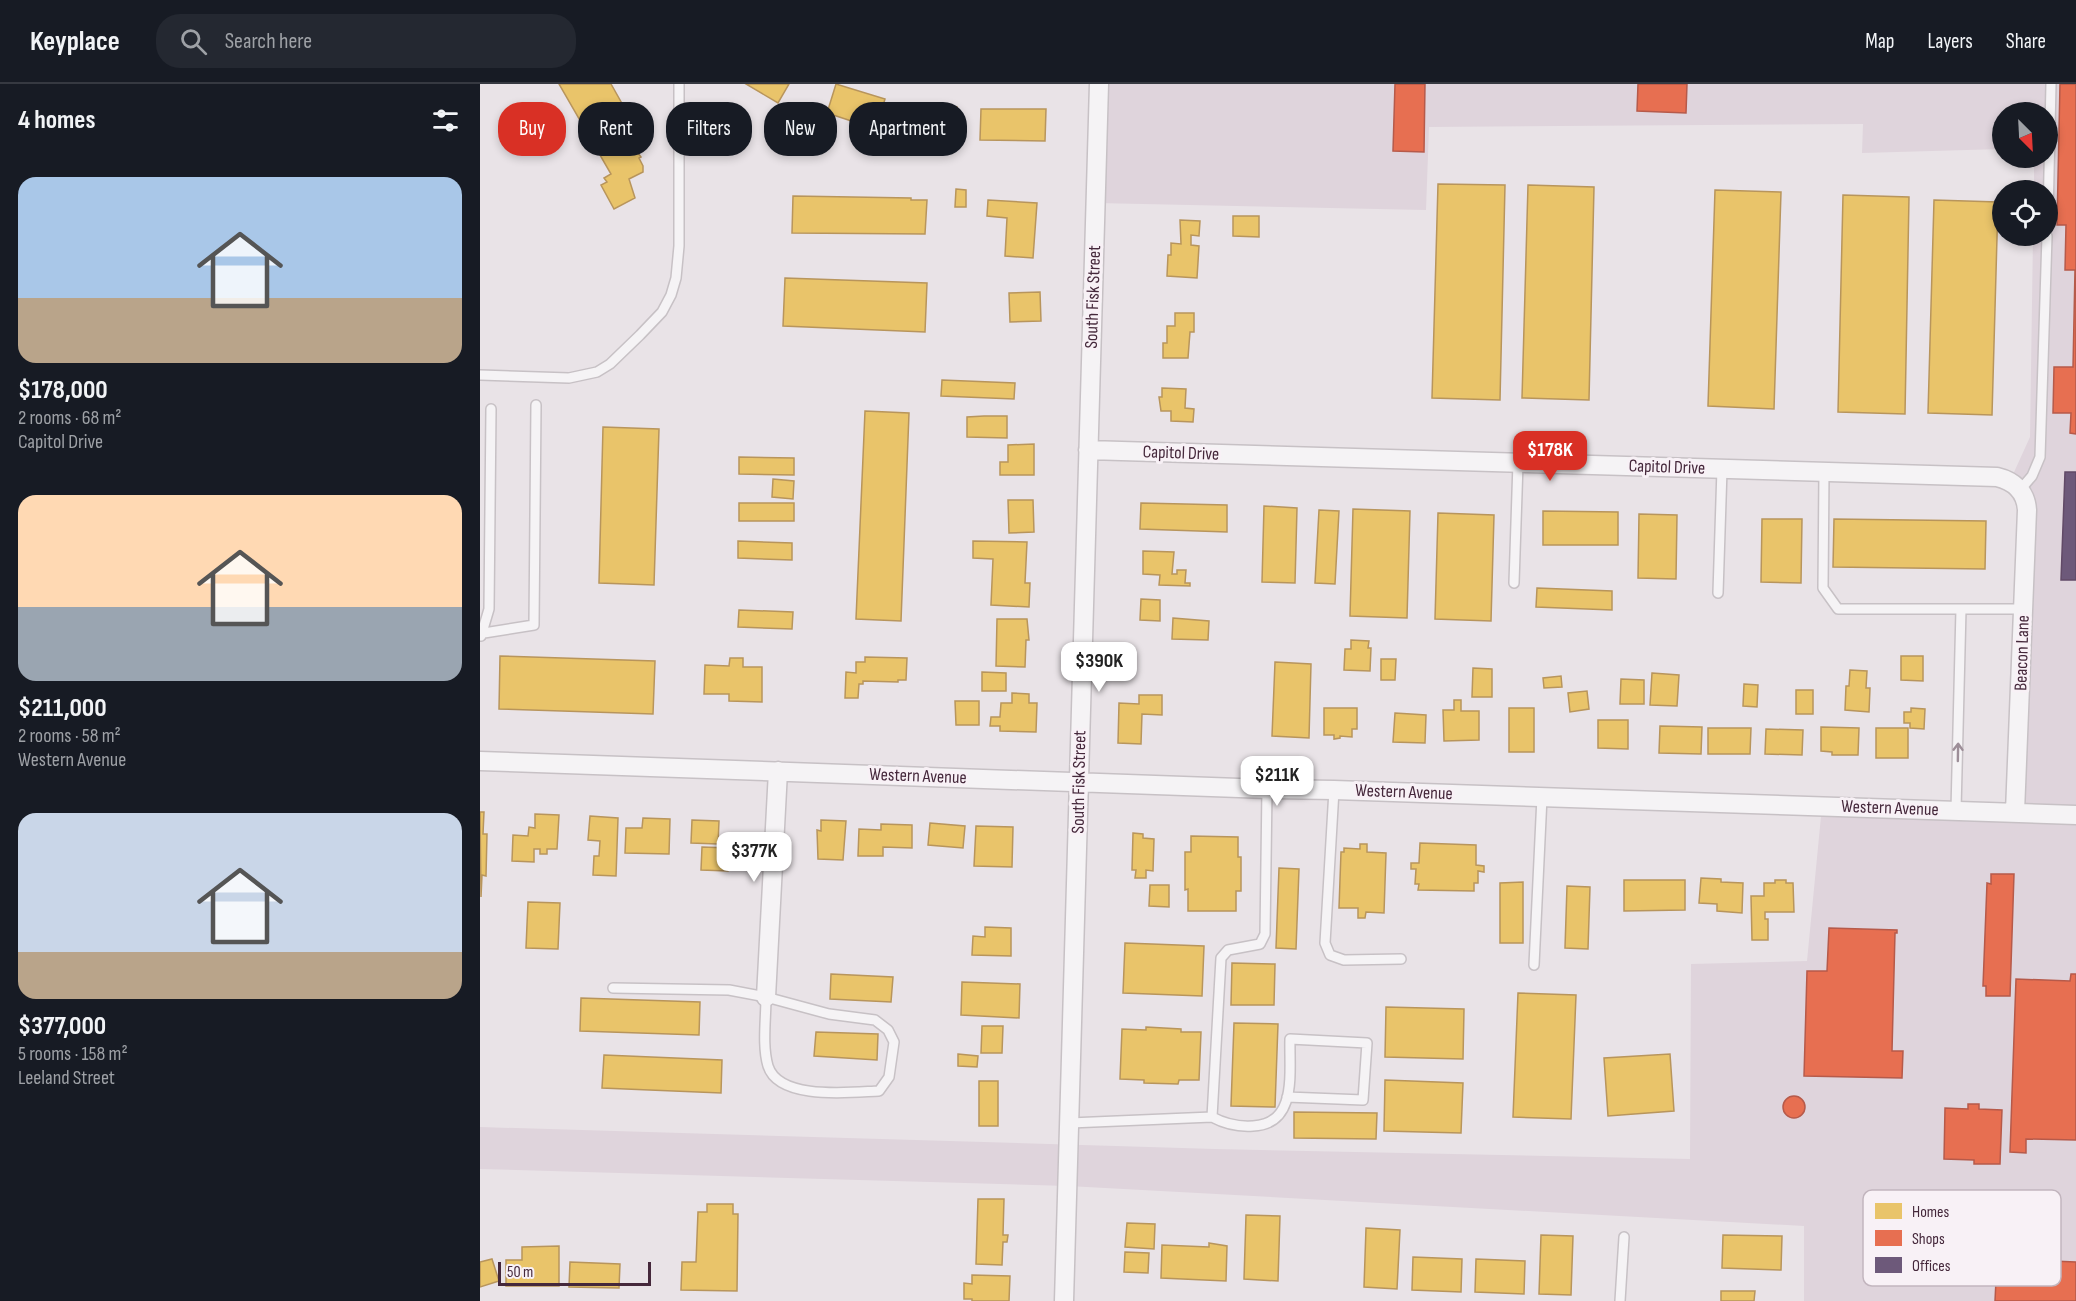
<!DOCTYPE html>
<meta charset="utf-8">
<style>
:root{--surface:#171b24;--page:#242831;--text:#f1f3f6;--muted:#9ea1a6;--line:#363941;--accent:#d93025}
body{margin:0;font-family:"Sofia Sans Condensed",sans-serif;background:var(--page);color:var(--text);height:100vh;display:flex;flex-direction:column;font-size:22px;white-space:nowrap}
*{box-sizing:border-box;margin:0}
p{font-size:20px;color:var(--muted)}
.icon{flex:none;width:33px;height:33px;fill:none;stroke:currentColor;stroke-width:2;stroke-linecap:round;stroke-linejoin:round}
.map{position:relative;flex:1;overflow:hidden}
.panel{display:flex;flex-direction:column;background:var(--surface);width:480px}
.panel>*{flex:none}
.hud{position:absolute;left:18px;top:18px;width:570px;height:54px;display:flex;gap:12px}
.needle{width:39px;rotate:156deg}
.tools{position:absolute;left:1512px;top:18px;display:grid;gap:12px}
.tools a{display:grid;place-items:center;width:66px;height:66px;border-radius:50%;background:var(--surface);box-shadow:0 3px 9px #0003;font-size:30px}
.scale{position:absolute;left:18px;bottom:15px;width:153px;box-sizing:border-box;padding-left:6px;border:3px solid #45283b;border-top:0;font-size:16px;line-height:21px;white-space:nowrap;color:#45283b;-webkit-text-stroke:4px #f8f1f6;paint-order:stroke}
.price{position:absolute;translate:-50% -51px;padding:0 14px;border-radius:12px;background:#fff;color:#222;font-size:20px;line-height:39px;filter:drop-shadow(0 2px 3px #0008)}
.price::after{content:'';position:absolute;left:50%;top:36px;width:18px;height:14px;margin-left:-9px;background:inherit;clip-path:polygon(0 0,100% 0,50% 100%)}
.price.current{background:var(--accent);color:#fff}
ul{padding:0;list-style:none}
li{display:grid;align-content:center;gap:12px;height:318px;padding:0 18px}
li span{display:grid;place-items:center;height:186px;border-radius:18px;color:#555}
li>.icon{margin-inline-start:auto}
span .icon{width:108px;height:108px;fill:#fffc;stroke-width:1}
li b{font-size:26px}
h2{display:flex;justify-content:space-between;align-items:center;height:72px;padding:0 18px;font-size:26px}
.chip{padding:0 21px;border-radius:24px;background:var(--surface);box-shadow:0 3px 9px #0003;font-size:21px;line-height:54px}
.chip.current{background:var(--accent);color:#fff}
header{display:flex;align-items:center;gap:36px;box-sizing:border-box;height:84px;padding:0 30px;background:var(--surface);border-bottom:2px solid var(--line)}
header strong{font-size:28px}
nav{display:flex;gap:33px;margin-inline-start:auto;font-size:21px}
.search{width:420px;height:54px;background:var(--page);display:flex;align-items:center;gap:15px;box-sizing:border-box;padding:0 21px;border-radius:24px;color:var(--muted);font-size:22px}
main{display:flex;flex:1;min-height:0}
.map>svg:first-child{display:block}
.built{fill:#dfd4dc}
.homes{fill:#e9c46a;stroke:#b8955c;stroke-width:1.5}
.shops{fill:#e76f51;stroke:#b65a4a;stroke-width:1.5}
.offices{fill:#6d597a;stroke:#614a67;stroke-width:1.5}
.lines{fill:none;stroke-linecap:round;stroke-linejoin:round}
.lane-casing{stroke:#c7c1c5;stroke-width:12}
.street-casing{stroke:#c7c1c5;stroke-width:21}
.lane{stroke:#f5f3f5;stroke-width:9}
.street{stroke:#f5f3f5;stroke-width:18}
.oneway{stroke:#9d8e98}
.labels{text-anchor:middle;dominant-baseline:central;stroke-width:6;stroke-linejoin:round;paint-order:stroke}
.street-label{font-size:18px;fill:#45283b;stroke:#f8f1f6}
.key{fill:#f8f1f6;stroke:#c2b5be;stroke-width:1.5}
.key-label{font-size:16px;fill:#45283b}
</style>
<header>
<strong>Keyplace</strong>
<div class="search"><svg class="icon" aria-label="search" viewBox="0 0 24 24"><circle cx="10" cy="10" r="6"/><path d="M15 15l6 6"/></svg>Search here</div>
<nav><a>Map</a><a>Layers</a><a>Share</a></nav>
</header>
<main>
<section class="panel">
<h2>4 homes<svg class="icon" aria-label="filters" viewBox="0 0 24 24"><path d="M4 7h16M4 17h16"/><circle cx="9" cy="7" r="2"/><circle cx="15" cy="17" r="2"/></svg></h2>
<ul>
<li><span style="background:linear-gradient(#a9c7e8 65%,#b9a48a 0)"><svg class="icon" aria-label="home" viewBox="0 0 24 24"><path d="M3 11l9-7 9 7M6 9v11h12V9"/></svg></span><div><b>$178,000</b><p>2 rooms · 68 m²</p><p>Capitol Drive</p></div></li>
<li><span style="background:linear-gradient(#ffd9b3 60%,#9aa5b1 0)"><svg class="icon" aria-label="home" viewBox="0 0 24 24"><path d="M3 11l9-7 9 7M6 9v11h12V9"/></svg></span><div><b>$211,000</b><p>2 rooms · 58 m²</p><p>Western Avenue</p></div></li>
<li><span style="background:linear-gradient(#c9d6e8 75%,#b9a48a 0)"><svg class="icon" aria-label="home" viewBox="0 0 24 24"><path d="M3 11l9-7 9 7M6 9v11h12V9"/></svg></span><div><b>$377,000</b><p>5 rooms · 158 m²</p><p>Leeland Street</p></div></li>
</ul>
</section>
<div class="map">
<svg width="1596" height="1217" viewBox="0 0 1596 1217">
<rect width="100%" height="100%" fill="#e9e3e7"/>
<path class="built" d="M619 0H1596V1217H1324V1142L588 1102 0 1085V1043L735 1065 1210 1075 1211 880 1327 877 1342 722 1535 728 1547 426 1530 397 1550 353 1553 152H1568V106H1554V74H1568V28H1522V65L1382 69 1383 40 949 43 946 126 616 119Z"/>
<path class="homes" d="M79 0H131L158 48 156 49 157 52 152 54 157 64 155 65 161 73 159 74 163 82V88L149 95 155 114 134 125 121 101 127 98 124 94 131 90Z
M266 0H309L298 19Z
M356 0 405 15 396 45 347 29Z
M423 21 477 23 476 53 422 52Z
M501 25H566L565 57 500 56Z
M958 100 1025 101 1020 316 952 314Z
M1048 101 1114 103 1109 316 1042 314Z
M476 105 486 106V123H475Z
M1235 106 1301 108 1294 325 1228 322Z
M1363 111 1429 113 1425 330 1358 328Z
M313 112 431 114V116H447L445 150 312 149Z
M508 116 557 119 553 174 525 172 527 134 507 132Z
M1454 116 1518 118 1512 331 1448 329Z
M753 132H779V153L753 152Z
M700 136 720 137 719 152 711 151V161L719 162 717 194 687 192 688 171H691V159L701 160Z
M305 194 447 199 445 248 303 242Z
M560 208 561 237 530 238 529 209Z
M695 229H714V248H710L708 274H683V259H687V242H695Z
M462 296 535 299 534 315 461 312Z
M682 304 706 305 705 324 714 325 713 338 691 337V327H681L679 313H682Z
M385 327 429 329 421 537 376 535Z
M504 332H527V354L487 353V333Z
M123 343 179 345 174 501 119 499Z
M554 360V391H520V378H528V361Z
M259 373 314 374V391L259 390Z
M293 395 314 397 313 415 292 413Z
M528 416H553L554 448 529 449Z
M259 419H314V437H259Z
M661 419 747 421V448L660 445Z
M784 422 817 424 815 499 782 498Z
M873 425 930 427 927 534 870 532Z
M839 426 859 427 855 500 835 499Z
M1063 427 1138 428V461H1063Z
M958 429 1014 431 1011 537 955 535Z
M1159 430 1197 431 1196 495 1158 494Z
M1282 435H1322L1321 499 1281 498Z
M1354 435 1506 437 1505 485 1353 483Z
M258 457 312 459V476L258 474Z
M493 457 547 458 545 499H550L549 523 511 521 513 475 493 474Z
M663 467 694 468 692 490H697V486H706L705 499H710V502L679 501 680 491 663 490Z
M1057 504 1132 507V526L1056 523Z
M661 515 680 516V537L660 536Z
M259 526 313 528 312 545 258 543Z
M693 534 729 537 728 556 692 555Z
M517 535H547L549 556H546L545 583 516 582Z
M871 556 889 557 888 564H891L890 587 864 586 865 565H871Z
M20 572 175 577 173 630 19 625Z
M1421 572H1443V597L1421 596Z
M385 573 427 574 426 596H418V598L383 597V600H379L378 614H365L366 588 376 589V578H385Z
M250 574H263V583H282V618L249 617V610H224L225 581 249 582Z
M901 575H916L915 596H901Z
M795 578 831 580 829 654 792 652Z
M993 584 1012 585V613H992Z
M1370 586 1387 587 1386 604H1390L1389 628 1365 626 1366 602H1369Z
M502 588 526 589V607H502Z
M1172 589 1199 591 1197 622 1170 621Z
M1081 592 1082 603 1064 604 1063 594Z
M1141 595 1164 596V620H1140Z
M1264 600 1278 601 1277 623 1263 622Z
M1316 606H1333V630H1316Z
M1107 607 1109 625 1090 628 1088 609Z
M532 609 549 610V619H557L556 648 520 647V642H510L511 633H520L521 619H532Z
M659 611H682V631L662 630 661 660 638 659 639 619 659 620Z
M974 616H981V627H999V656L964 657 963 626H974Z
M475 617H499V641H476Z
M844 624H877V645H872V653L860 652V654L854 655V651H844Z
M1029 624H1054V668H1029Z
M1431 624 1445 625 1444 645 1430 644V639H1424V628H1431Z
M915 629 946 631 945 659 913 658Z
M1118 636H1148V665L1118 664Z
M1180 642 1222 643 1221 670 1179 669Z
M1341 643 1379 644 1378 671H1352V668L1341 667Z
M1228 644H1271L1270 670H1228Z
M1396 644H1428V674H1396Z
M1286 645 1323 646 1322 671 1285 670Z
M0 728H4L3 750H7L6 792 2 791 1 813Z
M55 730 79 731 77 765H67V770H60V765H54V778L32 777 33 751 48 752 49 743 55 744Z
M110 732 138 734 136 792 113 791 114 772H119L120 757 108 756Z
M163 734 190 735 189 770 145 769 146 744H162Z
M212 736 239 737 238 760 211 759Z
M341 736 366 737 363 776 338 775 337 746 341 747Z
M450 739 485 742 483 764 448 761Z
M401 740 432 741V764L403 763V772H378L379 745 401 746Z
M496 742 533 743 532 783 494 782Z
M653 749 663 750V754L674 755 673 787 666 786V794H655L656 786H652Z
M711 752 758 753V773H761V807H756V827H708V805L705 806V768H711Z
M940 759 996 761V781L1004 782V788L998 787V799H994V807L938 806 939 800H935L936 785H931V779H939Z
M880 760H887V768L906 769 904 829 886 828 885 834H878V824H859L861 768H864V764L880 765Z
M222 763 249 764 248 787 221 786Z
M799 784 819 785 816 865 796 864Z
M1221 794 1241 795V798L1263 799 1262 829 1237 827V820L1219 819Z
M1144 796H1205V826L1144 827Z
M1295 796H1306V799H1313L1314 828H1285V835H1288V856H1272L1271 812H1284V799H1295Z
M1043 798V859H1020V799Z
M670 801H689V823L669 822Z
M1087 802 1110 803 1108 865 1085 864Z
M48 818 80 819 78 865 46 864Z
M505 843 531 844V872L492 871 493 852 505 853Z
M645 859 724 862 722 912 643 909Z
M752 879 795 880 794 921H751Z
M351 890 413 893 411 918 350 915Z
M482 898 540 900 539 934 481 931Z
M1038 909 1096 911 1091 1035 1033 1033Z
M101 914 220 918 219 951 100 947Z
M906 923 984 925 983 975 905 973Z
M754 939 798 940 795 1023 751 1022Z
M502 942H523L522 969H501Z
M666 943 701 945V948H721L719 996H699L698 1000 664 999V996L640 995 642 945 666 946Z
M336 948 398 950 397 976 334 972Z
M478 970 498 972 497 983 478 982Z
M1190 970 1194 1027 1128 1032 1124 974Z
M124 971 242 976 241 1009 122 1004Z
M905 996 983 999 981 1049 904 1047Z
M499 997H518V1042H499Z
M814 1028 897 1029 896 1055 814 1054Z
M498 1115H524L523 1151H528L527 1158H523L522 1181 496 1180Z
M227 1120H253V1130H258L257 1207 201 1206 202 1178H216L218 1128H227Z
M766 1131 800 1132 798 1197 764 1195Z
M647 1139 675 1140 674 1165 645 1163Z
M886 1144 920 1146 917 1205 884 1203Z
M1061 1151 1093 1152 1091 1211 1059 1210Z
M1243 1151 1302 1152 1301 1186 1242 1184Z
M729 1159 747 1162 746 1197 681 1194 682 1161 729 1163Z
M79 1162V1202H26V1176H42V1163Z
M645 1168 669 1169 668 1189 644 1188Z
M933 1173 982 1175 981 1208 932 1206Z
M12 1175 19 1197 0 1203V1178Z
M996 1175 1045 1177 1044 1210 995 1208Z
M90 1178 140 1180 139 1204 89 1203Z
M492 1191 530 1192 529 1217H492V1215H484V1199L492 1200Z
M1241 1207H1275L1274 1217H1241Z"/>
<path class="shops" d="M915 0H945L944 68 913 67Z
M1158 0H1207L1206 29 1157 27Z
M1580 0H1596V350L1590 349 1591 329H1573L1574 283H1593L1595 186H1585L1586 141H1577Z
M1511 790H1534L1530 912H1506V902H1503L1507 799 1511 800Z
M1349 844 1417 846V849H1415L1412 967H1423L1422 994 1324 992 1327 887H1347Z
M1591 890H1596V1056L1546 1055V1069L1530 1068 1536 895 1590 897Z
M1303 1023a11 11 0 1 1 22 0a11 11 0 1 1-22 0Z
M1488 1020H1499V1025L1522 1026 1520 1080H1494V1076L1464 1075 1465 1024 1488 1025Z
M1543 1169 1573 1170 1572 1177 1596 1178V1217H1515L1517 1176 1543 1177Z"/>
<path class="offices" d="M1585 388H1596V496H1581Z"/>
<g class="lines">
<g class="lane-casing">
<path id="lane" d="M1568 133 1571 0
M0 291 89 294 117 288 130 280 160 251 182 228 191 211 196 194 199 162V0
M1344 388 1343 504 1358 525H1543
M1540 406 1552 392 1560 373 1567 152
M1034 499 1038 379
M1238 509 1242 385
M4 549 54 541 56 321
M1 552 9 525 11 325
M854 706 845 859 850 871 864 876 921 875
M1476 726 1481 525
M1054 881 1062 713
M133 904 249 906 286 913 349 930 395 936 408 946 414 958 409 993 399 1007C372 1008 299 1017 288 982 282 962 286 935 286 913
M732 1033C745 1040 758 1043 773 1042 818 1040 809 988 810 955L887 959 883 1016 807 1013
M590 1039 732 1033 741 874 748 866 780 860 785 850 787 705
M1140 1217 1144 1153"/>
</g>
<g class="street-casing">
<path id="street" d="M608 366 1517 393C1534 397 1546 408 1547 426L1535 728
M0 677 787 705 854 706 1596 731
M286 913 298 687
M584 1217 619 0"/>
</g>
<use href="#lane" class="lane"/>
<use href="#street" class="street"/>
</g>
<defs><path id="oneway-shaft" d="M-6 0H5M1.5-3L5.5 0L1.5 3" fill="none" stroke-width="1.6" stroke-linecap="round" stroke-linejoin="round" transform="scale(1.5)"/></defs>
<use class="oneway" href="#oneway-shaft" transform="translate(1478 668) rotate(-89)"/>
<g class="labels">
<g class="street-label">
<text transform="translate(613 213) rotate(-88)">South Fisk Street</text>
<text transform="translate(701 369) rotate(2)">Capitol Drive</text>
<text transform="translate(1187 383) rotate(2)">Capitol Drive</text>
<text transform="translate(1542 569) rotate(-88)">Beacon Lane</text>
<text transform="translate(438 692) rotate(2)">Western Avenue</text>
<text transform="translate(599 698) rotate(-89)">South Fisk Street</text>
<text transform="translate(924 708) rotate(2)">Western Avenue</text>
<text transform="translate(1410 724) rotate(2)">Western Avenue</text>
</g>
</g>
<rect x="1383" y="1106" width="198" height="96" rx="9" class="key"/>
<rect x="1395" y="1119" width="27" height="16" fill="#e9c46a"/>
<rect x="1395" y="1146" width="27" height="16" fill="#e76f51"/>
<rect x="1395" y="1173" width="27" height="16" fill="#6d597a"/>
<g class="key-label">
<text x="1432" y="1133">Homes</text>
<text x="1432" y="1160">Shops</text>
<text x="1432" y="1187">Offices</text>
</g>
</svg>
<div class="tools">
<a><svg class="needle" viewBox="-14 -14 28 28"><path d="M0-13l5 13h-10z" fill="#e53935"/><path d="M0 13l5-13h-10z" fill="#9ea1a6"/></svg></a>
<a><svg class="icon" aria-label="locate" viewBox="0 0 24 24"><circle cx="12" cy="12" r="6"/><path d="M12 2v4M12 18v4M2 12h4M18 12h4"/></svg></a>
</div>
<div class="scale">50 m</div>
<b class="price current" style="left:1070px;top:398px">$178K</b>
<b class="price" style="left:619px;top:609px">$390K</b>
<b class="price" style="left:797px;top:723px">$211K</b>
<b class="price" style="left:274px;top:799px">$377K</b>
<div class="hud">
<a class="chip current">Buy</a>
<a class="chip">Rent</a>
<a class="chip">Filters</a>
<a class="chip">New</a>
<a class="chip">Apartment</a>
</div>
</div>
</main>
